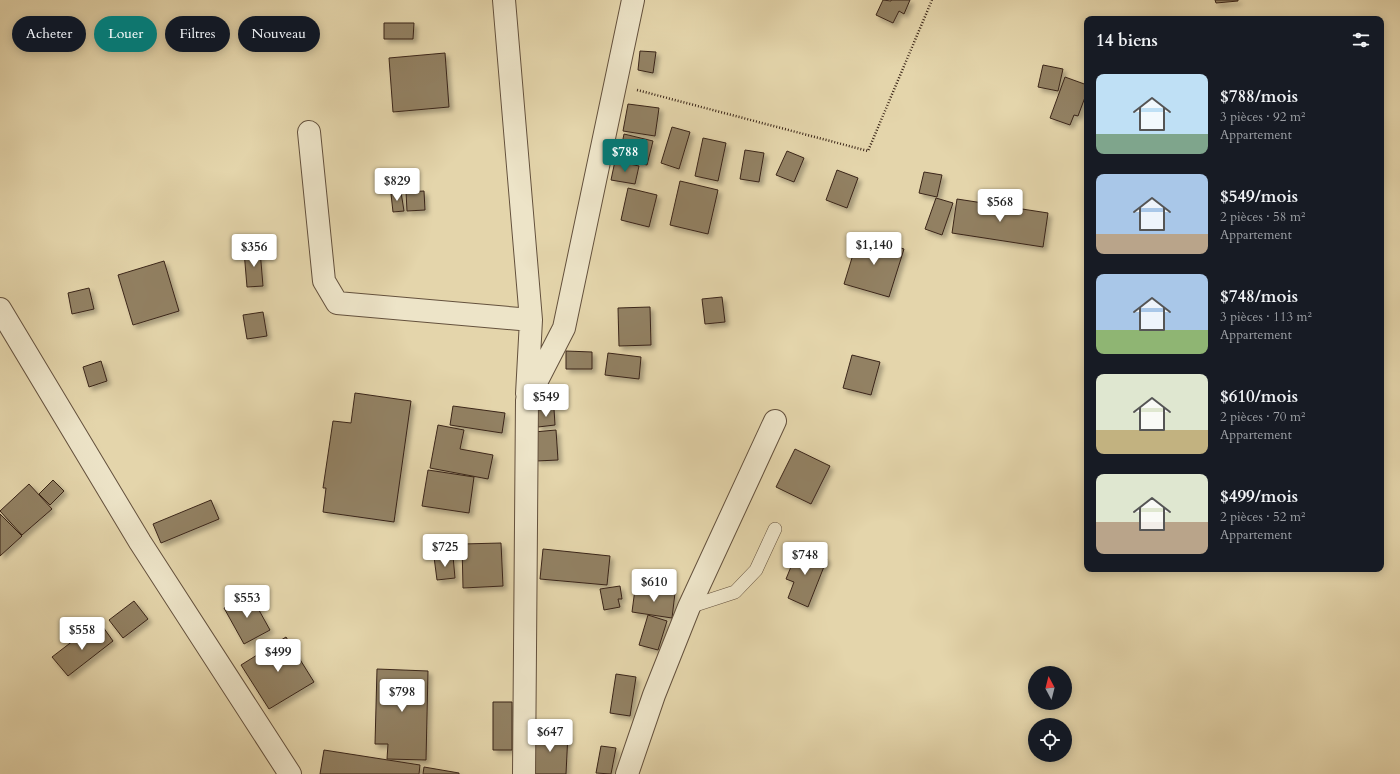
<!DOCTYPE html>
<html lang="fr">
<meta charset="utf-8">
<style>
:root{--surface:#171b24;--page:#242831;--text:#f1f3f6;--muted:#9ea1a6;--accent:#0f766e}
body{margin:0;font-family:Cardo,serif;background:var(--page);color:var(--text);height:100vh;display:flex;flex-direction:column;font-size:15px;white-space:nowrap}
*{box-sizing:border-box;margin:0}
p{font-size:13px;color:var(--muted)}
.icon{flex:none;width:22px;height:22px;fill:none;stroke:currentColor;stroke-width:2;stroke-linecap:round;stroke-linejoin:round}
.map{position:relative;flex:1;overflow:hidden}
.sheet{position:absolute;left:1084px;top:16px;width:300px;height:556px;display:flex;flex-direction:column;background:var(--surface);border-radius:8px;box-shadow:0 2px 10px #0003}
.sheet>*{flex:none}
.hud{position:absolute;left:12px;top:16px;width:380px;height:36px;display:flex;gap:8px}
.needle{width:26px;rotate:353deg}
.tools{position:absolute;left:1028px;top:666px;display:grid;gap:8px}
.tools a{display:grid;place-items:center;width:44px;height:44px;border-radius:50%;background:var(--surface);box-shadow:0 2px 10px #0003;font-size:20px}
.price{position:absolute;translate:-50% -34px;padding:0 9px;border-radius:4px;background:#fff;color:#222;font-size:13px;line-height:26px;filter:drop-shadow(0 1px 2px #0008)}
.price::after{content:'';position:absolute;left:50%;top:24px;width:12px;height:9px;margin-left:-6px;background:inherit;clip-path:polygon(0 0,100% 0,50% 100%)}
.price.selected{background:var(--accent);color:#fff}
ul{padding:0;list-style:none}
li{display:flex;align-items:center;gap:12px;height:100px;padding:0 12px}
li span{display:grid;place-items:center;flex:none;width:112px;height:80px;border-radius:8px;color:#555}
li>.icon{margin-inline-start:auto}
span .icon{width:48px;height:48px;fill:#fffc;stroke-width:1}
li b{font-size:17px}
h2{display:flex;justify-content:space-between;align-items:center;height:48px;padding:0 12px;font-size:17px}
.chip{padding:0 14px;border-radius:18px;background:var(--surface);box-shadow:0 2px 10px #0003;font-size:14px;line-height:36px}
.chip.selected{background:var(--accent);color:#fff}
.map>svg:first-child{display:block}
.building{fill:#928164;stroke:#3a2518;filter:url(#shadow)}
.lines{fill:none;stroke-linecap:round;stroke-linejoin:round}
.service-casing{stroke:#64513d;stroke-width:14}
.minor-casing{stroke:#64513d;stroke-width:24}
.path{stroke:#3a2518;stroke-width:2.5;stroke-dasharray:1 2;stroke-linecap:butt}
.service{stroke:#ede4c8;stroke-width:13}
.minor{stroke:#ede4c8;stroke-width:22}
</style>
<div class="map">
<svg width="1400" height="774" viewBox="0 0 1400 774">
<defs>
<filter id="shadow"><feDropShadow dx="3.5" dy="3.5" stdDeviation="2" flood-color="#0004"/></filter>
</defs>
<rect width="100%" height="100%" fill="#e4d5ab"/>
<filter id="stains"><feTurbulence type="fractalNoise" baseFrequency=".005" numOctaves="4"/><feColorMatrix values="0 0 0 0 .2 0 0 0 0 .09 0 0 0 0 .02 0 0 0 .5 -.17"/></filter>
<radialGradient id="worn" r=".72"><stop offset=".6" stop-color="#630" stop-opacity="0"/><stop offset="1" stop-color="#630" stop-opacity=".3"/></radialGradient>
<path class="building" d="M883 0 891 1V0H910L904 14 899 11 893 23 876 15Z
M1215 0H1238V1L1216 3Z
M384 23H414L413 39H384Z
M640 51 656 52 653 73 638 70Z
M445 53 449 107 393 112 389 58Z
M1043 65 1063 69 1058 91 1038 87Z
M1065 77 1087 85V92L1078 116 1074 115 1070 125 1050 118Z
M628 104 659 108 655 136 623 131Z
M672 127 690 132 679 169 661 163Z
M624 134 653 141 647 165 619 159Z
M703 138 726 143 718 181 695 176Z
M745 150 764 153 759 182 740 179Z
M787 151 804 158 794 182 776 175Z
M615 161 639 166 635 184 611 180Z
M837 170 858 178 847 208 826 200Z
M402 171 404 183 388 185 387 172Z
M924 172 942 175 937 197 919 193Z
M680 181 718 190 708 234 670 225Z
M628 188 657 195 649 227 621 220Z
M424 191 425 210 407 211 406 192Z
M401 192 404 211 393 212 391 194Z
M936 198 953 203 942 235 925 229Z
M957 199 1048 213 1043 247 952 233Z
M859 235 904 249 889 297 844 284Z
M260 250 263 286 247 287 244 251Z
M164 261 179 311 133 325 118 275Z
M89 288 94 309 72 314 68 293Z
M722 297 725 322 705 324 702 299Z
M650 307 651 345 619 346 618 308Z
M263 312 267 336 247 339 243 315Z
M566 351 592 352V369H566Z
M608 353 641 357 639 379 605 375Z
M852 355 880 362 871 395 843 388Z
M101 361 107 381 89 387 83 367Z
M355 393 411 401 394 522 323 512 326 488H323L333 421 351 423Z
M453 406 505 413 502 433 450 425Z
M554 409 555 425 538 427 536 410Z
M438 425 464 430 460 449 493 455 488 479 430 468Z
M556 430 558 460 536 461 534 432Z
M795 449 830 466 811 504 776 487Z
M428 470 474 477 469 513 422 506Z
M53 480 64 491 50 505 39 494Z
M29 484 52 509 22 535 0 511Z
M211 500 219 519 161 543 153 524Z
M0 514 22 536 0 556Z
M501 543 503 586 463 588 462 544Z
M799 547 827 559 808 607 788 598 794 582 786 579Z
M543 549 610 556 607 585 540 579Z
M453 556 455 578 437 580 434 557Z
M620 586 622 599H618L620 607 604 610 600 589Z
M635 589 675 593 672 618 632 612Z
M250 594 270 630 244 644 224 608Z
M134 601 148 619 123 638 109 620Z
M648 615 667 621 658 650 639 645Z
M103 627 113 641 68 676 52 657 78 637 83 643Z
M286 637 314 682 269 709 241 665Z
M377 669 428 671 426 760 387 759 388 744H375Z
M616 674 636 677 630 716 610 713Z
M493 702H512V750H493Z
M535 732 568 733 566 774H533Z
M601 746 616 748 611 774 596 773Z
M324 750 420 765 419 774H320Z
M424 767 459 773V774H423Z"/>
<g class="lines">
<g class="service-casing">
<path id="service" d="M689 607 735 592 756 570 775 529"/>
</g>
<g class="minor-casing">
<path id="minor" d="M504 0 531 320 527 394
M309 132 324 281 337 303 531 320
M0 309 140 542 290 774
M524 774 527 400 564 328 633 0
M627 774 654 695 689 607 775 421"/>
</g>
<path class="path" d="M637 90 868 151 932 0"/>
<use href="#service" class="service"/>
<use href="#minor" class="minor"/>
</g>
<rect width="100%" height="100%" filter="url(#stains)"/>
<rect width="100%" height="100%" fill="url(#worn)"/>
</svg>
<div class="tools">
<a><svg class="needle" viewBox="-14 -14 28 28"><path d="M0-13l5 13h-10z" fill="#e53935"/><path d="M0 13l5-13h-10z" fill="#9ea1a6"/></svg></a>
<a><svg class="icon" aria-label="locate" viewBox="0 0 24 24"><circle cx="12" cy="12" r="6"/><path d="M12 2v4M12 18v4M2 12h4M18 12h4"/></svg></a>
</div>
<b class="price selected" style="left:625px;top:173px">$788</b>
<b class="price" style="left:397px;top:202px">$829</b>
<b class="price" style="left:1000px;top:223px">$568</b>
<b class="price" style="left:874px;top:266px">$1,140</b>
<b class="price" style="left:254px;top:268px">$356</b>
<b class="price" style="left:546px;top:418px">$549</b>
<b class="price" style="left:445px;top:568px">$725</b>
<b class="price" style="left:805px;top:576px">$748</b>
<b class="price" style="left:654px;top:603px">$610</b>
<b class="price" style="left:247px;top:619px">$553</b>
<b class="price" style="left:82px;top:651px">$558</b>
<b class="price" style="left:278px;top:673px">$499</b>
<b class="price" style="left:402px;top:713px">$798</b>
<b class="price" style="left:550px;top:753px">$647</b>
<div class="hud">
<a class="chip">Acheter</a>
<a class="chip selected">Louer</a>
<a class="chip">Filtres</a>
<a class="chip">Nouveau</a>
</div>
<section class="sheet">
<h2>14 biens<svg class="icon" aria-label="filters" viewBox="0 0 24 24"><path d="M4 7h16M4 17h16"/><circle cx="9" cy="7" r="2"/><circle cx="15" cy="17" r="2"/></svg></h2>
<ul>
<li><span style="background:linear-gradient(#bfe0f5 75%,#7fa58c 0)"><svg class="icon" aria-label="home" viewBox="0 0 24 24"><path d="M3 11l9-7 9 7M6 9v11h12V9"/></svg></span><div><b>$788/mois</b><p>3 pièces · 92 m²</p><p>Appartement</p></div></li>
<li><span style="background:linear-gradient(#a9c7e8 75%,#b9a48a 0)"><svg class="icon" aria-label="home" viewBox="0 0 24 24"><path d="M3 11l9-7 9 7M6 9v11h12V9"/></svg></span><div><b>$549/mois</b><p>2 pièces · 58 m²</p><p>Appartement</p></div></li>
<li><span style="background:linear-gradient(#a9c7e8 70%,#8fb573 0)"><svg class="icon" aria-label="home" viewBox="0 0 24 24"><path d="M3 11l9-7 9 7M6 9v11h12V9"/></svg></span><div><b>$748/mois</b><p>3 pièces · 113 m²</p><p>Appartement</p></div></li>
<li><span style="background:linear-gradient(#dfe7d0 70%,#c2b280 0)"><svg class="icon" aria-label="home" viewBox="0 0 24 24"><path d="M3 11l9-7 9 7M6 9v11h12V9"/></svg></span><div><b>$610/mois</b><p>2 pièces · 70 m²</p><p>Appartement</p></div></li>
<li><span style="background:linear-gradient(#dfe7d0 60%,#b9a48a 0)"><svg class="icon" aria-label="home" viewBox="0 0 24 24"><path d="M3 11l9-7 9 7M6 9v11h12V9"/></svg></span><div><b>$499/mois</b><p>2 pièces · 52 m²</p><p>Appartement</p></div></li>
</ul>
</section>
</div>
